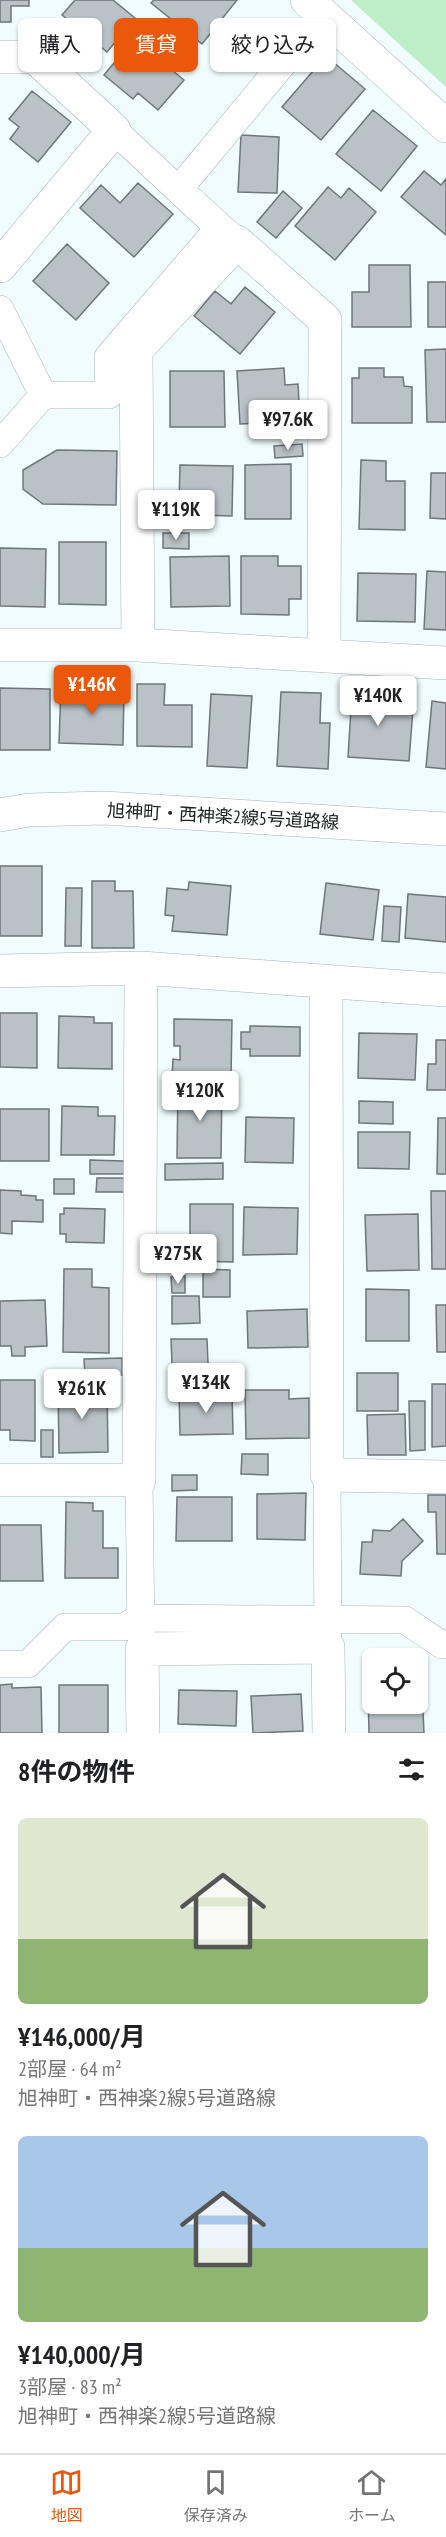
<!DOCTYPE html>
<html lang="ja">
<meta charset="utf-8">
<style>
:root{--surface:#fff;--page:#f6f6f6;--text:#202124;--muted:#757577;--line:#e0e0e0;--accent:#ea580c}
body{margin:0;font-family:"PT Sans Narrow","Noto Sans JP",sans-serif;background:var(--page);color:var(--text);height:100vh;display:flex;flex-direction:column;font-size:22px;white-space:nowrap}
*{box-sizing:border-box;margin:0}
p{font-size:20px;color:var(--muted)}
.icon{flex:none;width:33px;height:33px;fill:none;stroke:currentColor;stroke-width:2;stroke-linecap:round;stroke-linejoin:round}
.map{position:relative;height:1733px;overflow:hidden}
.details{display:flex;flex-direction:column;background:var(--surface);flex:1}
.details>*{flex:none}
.top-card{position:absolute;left:18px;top:18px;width:411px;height:54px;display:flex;gap:12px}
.fabs{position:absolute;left:362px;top:1648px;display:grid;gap:12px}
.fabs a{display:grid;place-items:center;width:66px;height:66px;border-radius:9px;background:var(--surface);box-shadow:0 2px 4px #0004;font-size:30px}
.price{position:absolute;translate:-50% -51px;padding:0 14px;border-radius:6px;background:#fff;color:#222;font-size:20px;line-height:39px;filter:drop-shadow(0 2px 3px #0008)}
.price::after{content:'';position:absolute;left:50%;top:36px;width:18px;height:14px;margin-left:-9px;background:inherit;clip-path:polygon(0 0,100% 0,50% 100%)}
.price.active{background:var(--accent);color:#fff}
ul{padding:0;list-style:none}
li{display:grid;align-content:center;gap:12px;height:318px;padding:0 18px}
li span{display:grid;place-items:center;height:186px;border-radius:9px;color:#555}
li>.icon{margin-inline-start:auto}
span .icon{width:108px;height:108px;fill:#fffc;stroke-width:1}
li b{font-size:26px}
h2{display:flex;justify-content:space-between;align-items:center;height:72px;padding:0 18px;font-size:26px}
.chip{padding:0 21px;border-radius:9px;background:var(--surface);box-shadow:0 2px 4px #0004;font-size:21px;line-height:54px}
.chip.active{background:var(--accent);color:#fff}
.dock{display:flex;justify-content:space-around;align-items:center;height:84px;border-top:2px solid var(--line);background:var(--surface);font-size:16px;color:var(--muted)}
.dock a{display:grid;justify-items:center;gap:3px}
.dock .active{color:var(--accent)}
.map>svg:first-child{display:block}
.green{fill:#bdeec7}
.building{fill:#b9c2c7;stroke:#6e767b;stroke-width:1.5}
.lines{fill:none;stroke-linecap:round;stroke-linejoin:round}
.pedestrian-casing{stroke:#a7b2b4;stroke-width:28}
.minor-casing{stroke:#a7b2b4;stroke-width:34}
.tertiary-casing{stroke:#a7b2b4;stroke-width:34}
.pedestrian{stroke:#fff;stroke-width:27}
.minor{stroke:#fff;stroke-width:33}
.tertiary{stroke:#fff;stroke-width:33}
.labels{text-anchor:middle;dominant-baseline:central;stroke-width:4.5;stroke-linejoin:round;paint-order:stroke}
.street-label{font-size:18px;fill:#1d2121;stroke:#fff}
</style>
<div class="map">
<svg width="446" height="1733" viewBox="0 0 446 1733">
<rect width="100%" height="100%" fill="#f0fcfd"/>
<path class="green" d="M351 0H446V87Z"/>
<path class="building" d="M0 0H29V6H11V22H0Z
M75 0H113L135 18 107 52 62 15Z
M154 0H237L202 44 151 3Z
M145 26 183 59 173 71 184 80 158 110 138 93 133 99 104 75Z
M326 56 365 89 321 140 282 107Z
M32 91 71 122 38 162 10 139 19 127 9 119Z
M373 110 417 146 381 191 336 154Z
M241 135 279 137 277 193 238 192Z
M424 171 441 185 446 179V235L401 197Z
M138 183 173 214 134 257 80 208 101 185 120 203Z
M328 187 341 198 349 188 376 212 335 260 295 226Z
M283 191 302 208 276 238 257 222Z
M67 244 109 283 76 320 33 281Z
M369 265H410L411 327H352V292H369Z
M428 282H446V327H428Z
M245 287 275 312 240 354 194 316 215 291 231 304Z
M446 349V422H427L425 350Z
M284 368 285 385 298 384 300 421 240 424 237 371Z
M359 368H384V377H403L404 386 412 387V423H352V378H359Z
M170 371H224L225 427H170Z
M302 444 303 456 275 458 274 446Z
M57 450 117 451 116 505 43 504 23 489V470Z
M361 460 386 461V481H405V530L359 529Z
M291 464V519H245V465Z
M180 465 233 466 232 516 198 515 199 508 179 507Z
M431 473H446V519L430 518Z
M163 513H190V528H164Z
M163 533H189V549L163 548Z
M59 542H106V605L59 604Z
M0 548 46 549 45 607 0 606Z
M229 556 230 606 171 607 170 557Z
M241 556H278V566H301V599H289V615L241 614Z
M427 571 446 572V630L424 629Z
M358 573 416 574 415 622 357 621Z
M353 677 370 678 369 706 413 709 409 761 348 757Z
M137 684H165L164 705H192V747L137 746Z
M61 687 124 690 123 745 59 743Z
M0 688 50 689V750H0Z
M281 692 321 693 320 723H330L328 769 277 766Z
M211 694 252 696 247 768 207 766Z
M432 701 446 703V769L426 767Z
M0 866H42V936H0Z
M92 881H115V891H133L134 948H92Z
M189 882 231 886 227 935 172 931 174 916 165 915 167 888 188 890Z
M326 883 379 890 373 940 320 934Z
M66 888H82L81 946H65Z
M408 894 446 897V942L405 938Z
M384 906 401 907 399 942 382 941Z
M0 1013H37V1068L0 1067Z
M59 1016 94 1017V1023H112V1069L58 1068Z
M174 1019 232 1020 231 1077H172L173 1059 180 1060V1046H174Z
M250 1026 300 1027V1056H250V1049H241V1032H250Z
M359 1033 417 1034 415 1080 358 1078Z
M436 1040H446V1090H427L428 1064H436Z
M178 1085H222L221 1158H177Z
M359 1101 393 1102V1124L359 1123Z
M62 1106 98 1107V1116H115L114 1155H61Z
M0 1109H49V1161H0Z
M246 1117 294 1118 293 1163 245 1162Z
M438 1118H446V1174H437Z
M358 1132H410L409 1169 358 1168Z
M90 1160 124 1161V1174H90Z
M223 1163V1179L165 1180V1164Z
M97 1178H124V1192H96Z
M54 1179H74V1194H54Z
M0 1190 21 1191V1195L36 1196V1200H43V1222L12 1221V1234L0 1233Z
M431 1191H446V1269H432Z
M190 1204H233V1262L190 1261Z
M244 1207 298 1208 297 1254 243 1255Z
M64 1208 105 1209 104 1243 66 1242V1234H60V1214H64Z
M418 1214 419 1270 367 1271 365 1215Z
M64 1269H92V1287L109 1288V1353L63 1352Z
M203 1269 230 1270V1297H203Z
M185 1276V1293H172L171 1277Z
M366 1289 409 1290V1341H366Z
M172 1296H199L200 1323 172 1324Z
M45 1300 47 1346 25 1347V1356H12L11 1346H0V1301Z
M436 1305H446V1352H437Z
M307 1309 308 1347 248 1348 247 1311Z
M171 1339H207L209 1387 173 1388Z
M122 1358V1375L85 1376 84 1359Z
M357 1373H398V1411H357Z
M0 1380H35V1441L10 1440V1430H0Z
M432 1384H446V1446L432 1447Z
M58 1385H83V1390H107L108 1452 59 1453Z
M245 1390H289V1399L309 1398V1438L246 1439Z
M232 1392 233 1434 180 1435 179 1393Z
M409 1401H425V1450L410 1451Z
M405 1414 406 1455H368L367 1415Z
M41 1430H53V1457H41Z
M242 1454H268V1475L241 1474Z
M172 1475H197V1490L172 1491Z
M306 1493 305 1540 257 1539V1494Z
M428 1495H446V1554H437L436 1512H428Z
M177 1497H232V1541H176Z
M66 1502 93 1503V1511H103V1548H118V1578H65Z
M403 1519 423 1541 402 1561 401 1576 360 1574 362 1542H372L373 1530 390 1531Z
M0 1525H41L43 1581H0Z
M12 1684V1688L41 1687 42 1733H0V1685Z
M59 1685H108V1733H59Z
M179 1690 237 1691 236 1726 178 1724Z
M417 1690H422L424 1733H369L368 1691H372V1704H417Z
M301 1694 303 1731 253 1733 251 1696Z"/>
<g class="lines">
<g class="pedestrian-casing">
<path id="pedestrian" d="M114 130 219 228 237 242 179 189 324 14
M0 309 43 395
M0 444 43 395H109L108 357 219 228
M327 1475 328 1639
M139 1480 141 1636
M0 1664H28L65 1627H124L140 1618 405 1620 442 1645 446 1644"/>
</g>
<g class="minor-casing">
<path id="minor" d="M307 0 446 126
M0 57H35L114 130 0 266
M0 645H138L446 663
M138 645 136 350 237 242 325 320 324 655
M0 971 141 968 446 990
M326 983 327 1475 446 1477
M0 1480H139L141 968
M143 1733 142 1649 328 1647 329 1733"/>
</g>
<g class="tertiary-casing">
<path id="tertiary" d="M0 815 29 810 104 808 446 829"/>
</g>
<use href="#pedestrian" class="pedestrian"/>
<use href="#minor" class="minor"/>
<use href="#tertiary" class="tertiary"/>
</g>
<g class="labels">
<g class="street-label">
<text transform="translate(223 816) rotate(3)">旭神町・西神楽2線5号道路線</text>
</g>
</g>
</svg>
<div class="fabs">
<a><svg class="icon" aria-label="locate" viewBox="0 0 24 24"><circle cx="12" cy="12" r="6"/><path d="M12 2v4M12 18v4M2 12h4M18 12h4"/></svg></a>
</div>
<b class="price" style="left:288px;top:451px">¥97.6K</b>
<b class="price" style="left:176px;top:541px">¥119K</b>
<b class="price active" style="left:92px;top:716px">¥146K</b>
<b class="price" style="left:378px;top:727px">¥140K</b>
<b class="price" style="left:200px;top:1122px">¥120K</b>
<b class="price" style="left:178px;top:1285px">¥275K</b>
<b class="price" style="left:206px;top:1414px">¥134K</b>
<b class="price" style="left:82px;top:1420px">¥261K</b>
<div class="top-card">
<a class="chip">購入</a>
<a class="chip active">賃貸</a>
<a class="chip">絞り込み</a>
</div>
</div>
<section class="details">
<h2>8件の物件<svg class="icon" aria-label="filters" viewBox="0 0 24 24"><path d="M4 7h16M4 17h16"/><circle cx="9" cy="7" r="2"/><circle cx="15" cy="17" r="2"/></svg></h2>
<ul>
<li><span style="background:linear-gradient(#dfe7d0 65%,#8fb573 0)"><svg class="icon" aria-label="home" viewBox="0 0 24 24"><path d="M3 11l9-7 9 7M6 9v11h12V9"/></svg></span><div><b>¥146,000/月</b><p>2部屋 · 64 m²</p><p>旭神町・西神楽2線5号道路線</p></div></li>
<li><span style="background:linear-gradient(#a9c7e8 60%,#8fb573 0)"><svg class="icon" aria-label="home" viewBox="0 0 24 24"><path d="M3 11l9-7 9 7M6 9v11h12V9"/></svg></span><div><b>¥140,000/月</b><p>3部屋 · 83 m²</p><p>旭神町・西神楽2線5号道路線</p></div></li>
</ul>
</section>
<nav class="dock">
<a class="active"><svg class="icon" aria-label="map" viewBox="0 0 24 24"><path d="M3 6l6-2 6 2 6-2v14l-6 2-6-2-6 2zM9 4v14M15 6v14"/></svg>地図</a>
<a><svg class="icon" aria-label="saved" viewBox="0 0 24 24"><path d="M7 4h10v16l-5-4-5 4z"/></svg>保存済み</a>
<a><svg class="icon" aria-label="home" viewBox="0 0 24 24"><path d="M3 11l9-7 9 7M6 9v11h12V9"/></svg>ホーム</a>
</nav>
